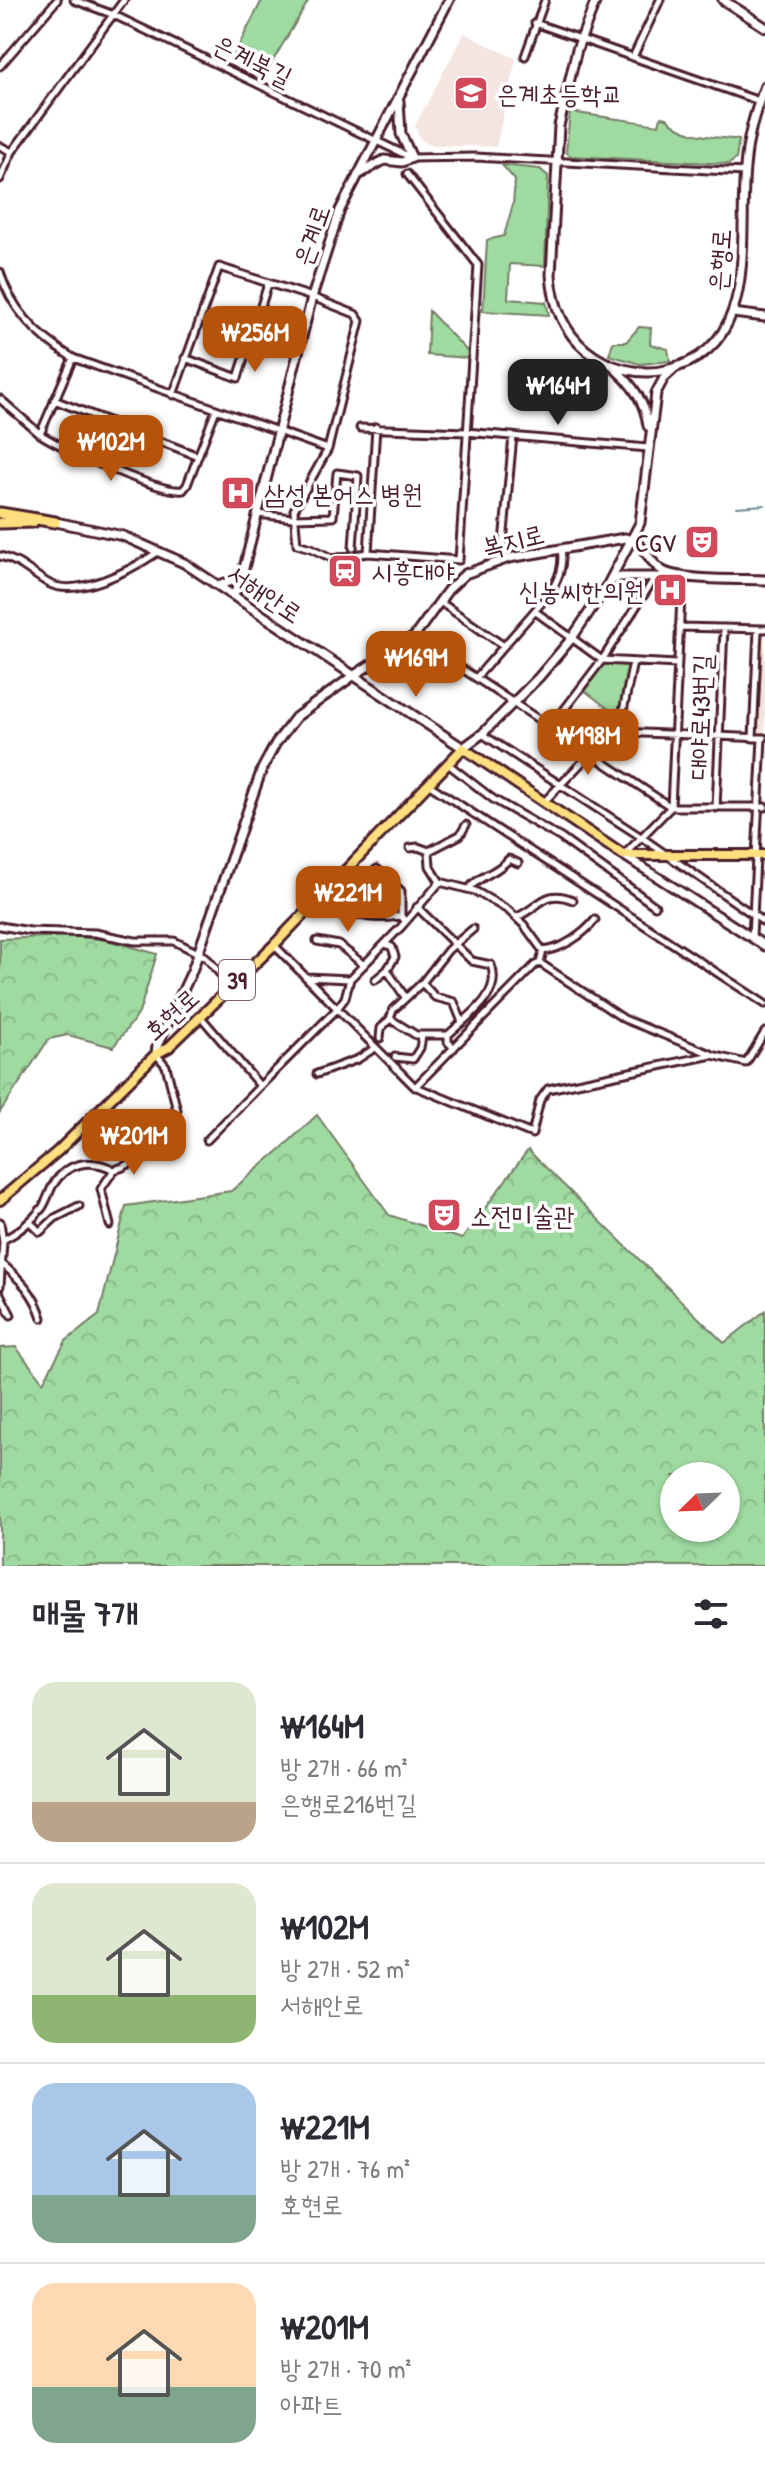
<!DOCTYPE html>
<html lang="ko">
<meta charset="utf-8">
<style>
:root{--surface:#fff;--page:#f2f2f3;--text:#2b2b33;--muted:#7c7c81;--line:#e1e1e2;--accent:#b45309}
body{margin:0;font-family:"Patrick Hand","Poor Story",sans-serif;background:var(--page);color:var(--text);height:100vh;display:flex;flex-direction:column;font-size:30px;white-space:nowrap}
*{box-sizing:border-box;margin:0}
p{font-size:26px;color:var(--muted)}
.icon{flex:none;width:44px;height:44px;fill:none;stroke:currentColor;stroke-width:2;stroke-linecap:round;stroke-linejoin:round}
.map{position:relative;height:1566px;overflow:hidden}
.drawer{display:flex;flex-direction:column;background:var(--surface);flex:1}
.drawer>*{flex:none}
.needle{width:52px;rotate:247deg}
.tools{position:absolute;left:660px;top:1462px;display:grid;gap:16px}
.tools a{display:grid;place-items:center;width:80px;height:80px;border-radius:50%;background:var(--surface);box-shadow:0 2px 6px #0004;font-size:40px}
.price{position:absolute;translate:-50% -68px;padding:0 18px;border-radius:16px;background:var(--accent);color:#fff;font-size:26px;line-height:52px;filter:drop-shadow(0 2px 4px #0008)}
.price::after{content:'';position:absolute;left:50%;top:48px;width:24px;height:18px;margin-left:-12px;background:inherit;clip-path:polygon(0 0,100% 0,50% 100%)}
.price.current{background:#222;color:#fff}
ul{padding:0;list-style:none}
li{display:flex;align-items:center;gap:24px;height:200px;padding:0 32px}
li+li{border-top:2px solid var(--line)}
li span{display:grid;place-items:center;flex:none;width:224px;height:160px;border-radius:24px;color:#555}
li>.icon{margin-inline-start:auto}
span .icon{width:96px;height:96px;fill:#fffc;stroke-width:1}
li b{font-size:34px}
h2{display:flex;justify-content:space-between;align-items:center;height:96px;padding:0 32px;font-size:34px}
.map>svg:first-child{display:block}
.built{fill:#f5e5e0}
.forest{fill:url(#forest-crowns);stroke:#747c66;stroke-width:2;fill-rule:evenodd}
.park{fill:#9fdaa0;stroke:#747c66;stroke-width:2}
.lines{fill:none;stroke-linecap:round;stroke-linejoin:round}
.stream{stroke:#6d8a99;stroke-width:2}
.street-casing{stroke:#4a1f2b;stroke-width:11}
.secondary-casing{stroke:#4a1f2b;stroke-width:13}
.primary-casing{stroke:#4a1f2b;stroke-width:14}
.highway-casing{stroke:#4a1f2b;stroke-width:15}
.street{stroke:#fff;stroke-width:5}
.secondary{stroke:#fff;stroke-width:7}
.primary{stroke:#fedf80;stroke-width:8}
.highway{stroke:#fedf80;stroke-width:9}
.labels{text-anchor:middle;dominant-baseline:central;stroke-width:7;stroke-linejoin:round;paint-order:stroke}
.shield{fill:#fff;stroke:#80626b;stroke-width:2}
.shield-label{font-size:24px;font-weight:bold;fill:#4a1f2b}
.street-label{font-size:26px;fill:#4a1f2b;stroke:#fff}
.poi-label{font-size:26px;fill:#4a1f2b;stroke:#fff;text-anchor:start}
</style>
<div class="map">
<svg width="765" height="1566" viewBox="0 0 765 1566">
<defs>
<pattern id="forest-crowns" width="20" height="18" patternUnits="userSpaceOnUse" patternTransform="scale(2)"><rect width="20" height="18" fill="#9fdaa0"/><path d="M2 6a3 3 0 1 1 6 0M12 15a3 3 0 1 1 6 0" fill="none" stroke="#8abb8a"/></pattern>
</defs>
<rect width="100%" height="100%" fill="#fff"/>
<filter id="ink" filterUnits="userSpaceOnUse"><feTurbulence type="fractalNoise" baseFrequency=".0125" numOctaves="2"/><feDisplacementMap in="SourceGraphic" scale="16" xChannelSelector="R" yChannelSelector="G"/><feConvolveMatrix kernelMatrix="1 2 1 2 8 2 1 2 1" color-interpolation-filters="sRGB"/></filter>
<g filter="url(#ink)">
<path class="built" d="M464 33 516 59 496 147 430 145 419 138 415 126Z
M761 635H765V736L756 735Z"/>
<path class="forest" d="M70 936 107 940 157 954 139 1013 113 1047 68 1035 49 1039 0 1112V939Z
M317 1115 389 1215 462 1239 528 1150 724 1343 765 1311V1566H0V1348L16 1347 43 1382 66 1341 99 1315 126 1206 231 1191 282 1148ZM726 1476V1528H674V1476Z"/>
<path class="park" d="M262 0H309L265 74 233 57Z
M570 112 659 125 661 117 667 118C685 138 713 136 739 140L736 159 729 164 571 156 566 152Z
M502 165 540 169 548 176 545 266 510 264 508 299 546 302 549 315 483 311 487 240 504 236 513 204 515 180Z
M429 311 469 353 468 358 427 355Z
M639 327 651 328 650 344 668 349 670 361 640 364 609 355 613 342H626Z
M603 663 631 666 618 716 584 690Z"/>
<g class="lines">
<path class="stream" d="M736 507 765 505"/>
<g class="street-casing">
<path id="street" d="M74 0 114 15 412 158 476 157 745 172
M535 23 759 101
M525 56 545 0
M633 57 660 0
M0 66 57 0
M0 146 12 152
M0 179 12 152 124 0
M0 272C11 310 40 338 73 358L328 449
M185 358 238 378 268 284
M173 395 219 267 312 297 355 314 360 321 328 449 294 510 297 544 311 548 332 558 368 553 459 560 478 265 407 174
M0 399 40 434 73 358
M360 428 466 432 648 448
M40 434C64 449 158 493 183 490L187 485 198 456 54 400
M198 456 216 410
M257 514 293 518 333 517 337 473 358 476 353 548
M503 543 513 436
M368 553 376 427
M0 556C19 560 32 574 48 583 77 599 133 569 158 552
M440 602 504 646
M536 612 602 660 677 664
M679 627 765 629
M414 637 671 807H765
M476 678 551 592C559 577 564 565 561 549
M551 727 602 660 654 579
M619 732 764 738
M482 734 641 837 765 923
M753 738 758 630
M448 764 493 799 561 838 655 906
M428 784 765 1004
M545 801 591 753 618 736 633 662
M716 808 724 628
M410 848 418 847 429 851 430 866 440 882 475 891 508 910 524 925 543 951 540 963
M429 851 460 835 466 825
M624 855 671 807 682 576
M354 889 377 869 401 891V916L405 921
M469 889C479 875 498 873 509 859L518 863
M338 903C356 919 377 919 400 916
M417 907 472 961 491 965C503 996 466 1017 448 1035V1042L454 1048
M517 917C541 907 544 888 573 900
M0 926 30 931 95 933 135 941H174L206 957 230 986
M752 937 762 738
M317 941 339 945 364 965
M385 944 392 947 395 957 387 970 405 997
M274 945 414 1086 532 1134 540 1100 548 1089 712 1055 746 1063 765 1032
M543 951C562 949 583 935 595 920
M306 977 350 979
M375 980 387 970
M201 1017 260 1086 337 1009 345 998 350 979 401 927 440 882
M390 1019 393 1010 422 983
M462 1022 454 1002 435 997 422 983 448 950 473 929
M380 1038 381 1028 390 1019 416 1035H448
M395 1057 413 1059 420 1048 422 1036
M317 1074 358 1059 375 1048
M415 1087 535 965 540 963 624 1019 711 1054
M207 1140 260 1086
M0 1222 3 1242 0 1286
M30 1222 40 1232 55 1218 79 1206
M110 1225 101 1189 114 1170
M3 1240C19 1232 31 1222 42 1208 47 1201 49 1192 53 1185 67 1162 91 1158 114 1170 144 1163 159 1132 177 1110L166 1066 156 1054
M1 1263C20 1279 35 1294 42 1318
M0 1294 11 1315"/>
</g>
<g class="secondary-casing">
<path id="secondary" d="M596 0 577 49 559 126 551 275C553 304 563 331 586 350 608 368 638 376 666 370 761 349 738 240 745 168 747 139 754 113 765 86
M723 0 765 27
M358 175 384 160 402 162 412 158 401 134 399 101
M733 313 765 317
M615 369C633 385 645 402 648 426
M51 521 123 536 184 563 463 748 482 734 539 677 572 638 608 584 640 523 656 393 664 378 677 366
M610 582 619 577H676
M219 585 232 581 241 574
M234 595 243 572 312 297 340 210 449 0
M623 855 765 946
M156 1054 157 1046 192 971 262 769 276 743 296 717 353 676 414 637 448 590 465 574 509 558 625 538C648 544 646 561 663 571 681 581 742 579 765 580"/>
</g>
<g class="primary-casing">
<path id="primary" d="M0 1200 58 1151 156 1054 169 1047 274 945 463 748 623 855H765"/>
</g>
<g class="highway-casing">
<path id="highway" d="M0 513 55 522
M0 523 33 522"/>
</g>
<use href="#street" class="street"/>
<use href="#secondary" class="secondary"/>
<use href="#primary" class="primary"/>
<use href="#highway" class="highway"/>
</g>
</g>
<defs>
<g id="school-square" transform="scale(1.8)"><rect x="-9" y="-9" width="18" height="18" rx="4" fill="#d1495b" stroke="#fff"/><path d="M0-5L7-2L0 1L-7-2ZM-4 1L0 2.5L4 1V4Q0 6-4 4Z" fill="#fff"/></g>
<g id="hospital-square" transform="scale(1.8)"><rect x="-9" y="-9" width="18" height="18" rx="4" fill="#d1495b" stroke="#fff"/><path d="M-5-5h3v3.5h4V-5h3V5h-3V1.5h-4V5h-3Z" fill="#fff"/></g>
<g id="theatre-square" transform="scale(1.8)"><rect x="-9" y="-9" width="18" height="18" rx="4" fill="#d1495b" stroke="#fff"/><path d="M-5-5.5Q0-4 5-5.5V0Q5 5 0 6Q-5 5-5 0ZM-3.3-2.5H-1v1.5H-3.3ZM1-2.5H3.3v1.5H1ZM-2.8 1Q0 5.5 2.8 1Z" fill="#fff"/></g>
<g id="station-square" transform="scale(1.8)"><rect x="-9" y="-9" width="18" height="18" rx="4" fill="#d1495b" stroke="#fff"/><path d="M-3-6H3Q5-6 5-4V2Q5 4 3 4L4.5 6H3L1.5 4h-3L-3 6H-4.5L-3 4Q-5 4-5 2V-4Q-5-6-3-6ZM-3.5-4v3h7v-3ZM-3.5 1v1.5H-2V1ZM2 1v1.5H3.5V1Z" fill="#fff"/></g>
</defs>
<g fill-rule="evenodd">
<use href="#school-square" x="471" y="93"/>
<use href="#hospital-square" x="238" y="493"/>
<use href="#theatre-square" x="702" y="542"/>
<use href="#station-square" x="345" y="571"/>
<use href="#hospital-square" x="670" y="590"/>
<use href="#theatre-square" x="444" y="1215"/>
</g>
<g class="labels">
<rect class="shield" x="219" y="960" width="36" height="40" rx="6"/>
<g class="shield-label">
<text x="237" y="980">39</text>
</g>
<g class="street-label">
<text transform="translate(253 60) rotate(26)">은계북길</text>
<text transform="translate(311 235) rotate(-71)">은계로</text>
<text transform="translate(719 260) rotate(-86)">은행로</text>
<text transform="translate(513 540) rotate(-14)">복지로</text>
<text transform="translate(265 593) rotate(34)">서해안로</text>
<text transform="translate(700 717) rotate(-88)">대야로43번길</text>
<text transform="translate(171 1014) rotate(-42)">호현로</text>
</g>
<g class="poi-label">
<text x="497" y="93">은계초등학교</text>
<text x="264" y="493">삼성 본어스 병원</text>
<text x="676" y="542" text-anchor="end">CGV</text>
<text x="371" y="571">시흥대야</text>
<text x="644" y="590" text-anchor="end">신농씨한의원</text>
<text x="470" y="1215">소전미술관</text>
</g>
</g>
</svg>
<div class="tools">
<a><svg class="needle" viewBox="-14 -14 28 28"><path d="M0-13l5 13h-10z" fill="#e53935"/><path d="M0 13l5-13h-10z" fill="#7c7c81"/></svg></a>
</div>
<b class="price" style="left:255px;top:374px">₩256M</b>
<b class="price current" style="left:558px;top:427px">₩164M</b>
<b class="price" style="left:111px;top:483px">₩102M</b>
<b class="price" style="left:416px;top:699px">₩169M</b>
<b class="price" style="left:588px;top:777px">₩198M</b>
<b class="price" style="left:348px;top:934px">₩221M</b>
<b class="price" style="left:134px;top:1177px">₩201M</b>
</div>
<section class="drawer">
<h2>매물 7개<svg class="icon" aria-label="filters" viewBox="0 0 24 24"><path d="M4 7h16M4 17h16"/><circle cx="9" cy="7" r="2"/><circle cx="15" cy="17" r="2"/></svg></h2>
<ul>
<li><span style="background:linear-gradient(#dfe7d0 75%,#b9a48a 0)"><svg class="icon" aria-label="home" viewBox="0 0 24 24"><path d="M3 11l9-7 9 7M6 9v11h12V9"/></svg></span><div><b>₩164M</b><p>방 2개 · 66 m²</p><p>은행로216번길</p></div></li>
<li><span style="background:linear-gradient(#dfe7d0 70%,#8fb573 0)"><svg class="icon" aria-label="home" viewBox="0 0 24 24"><path d="M3 11l9-7 9 7M6 9v11h12V9"/></svg></span><div><b>₩102M</b><p>방 2개 · 52 m²</p><p>서해안로</p></div></li>
<li><span style="background:linear-gradient(#a9c7e8 70%,#7fa58c 0)"><svg class="icon" aria-label="home" viewBox="0 0 24 24"><path d="M3 11l9-7 9 7M6 9v11h12V9"/></svg></span><div><b>₩221M</b><p>방 2개 · 76 m²</p><p>호현로</p></div></li>
<li><span style="background:linear-gradient(#ffd9b3 65%,#7fa58c 0)"><svg class="icon" aria-label="home" viewBox="0 0 24 24"><path d="M3 11l9-7 9 7M6 9v11h12V9"/></svg></span><div><b>₩201M</b><p>방 2개 · 70 m²</p><p>아파트</p></div></li>
</ul>
</section>
